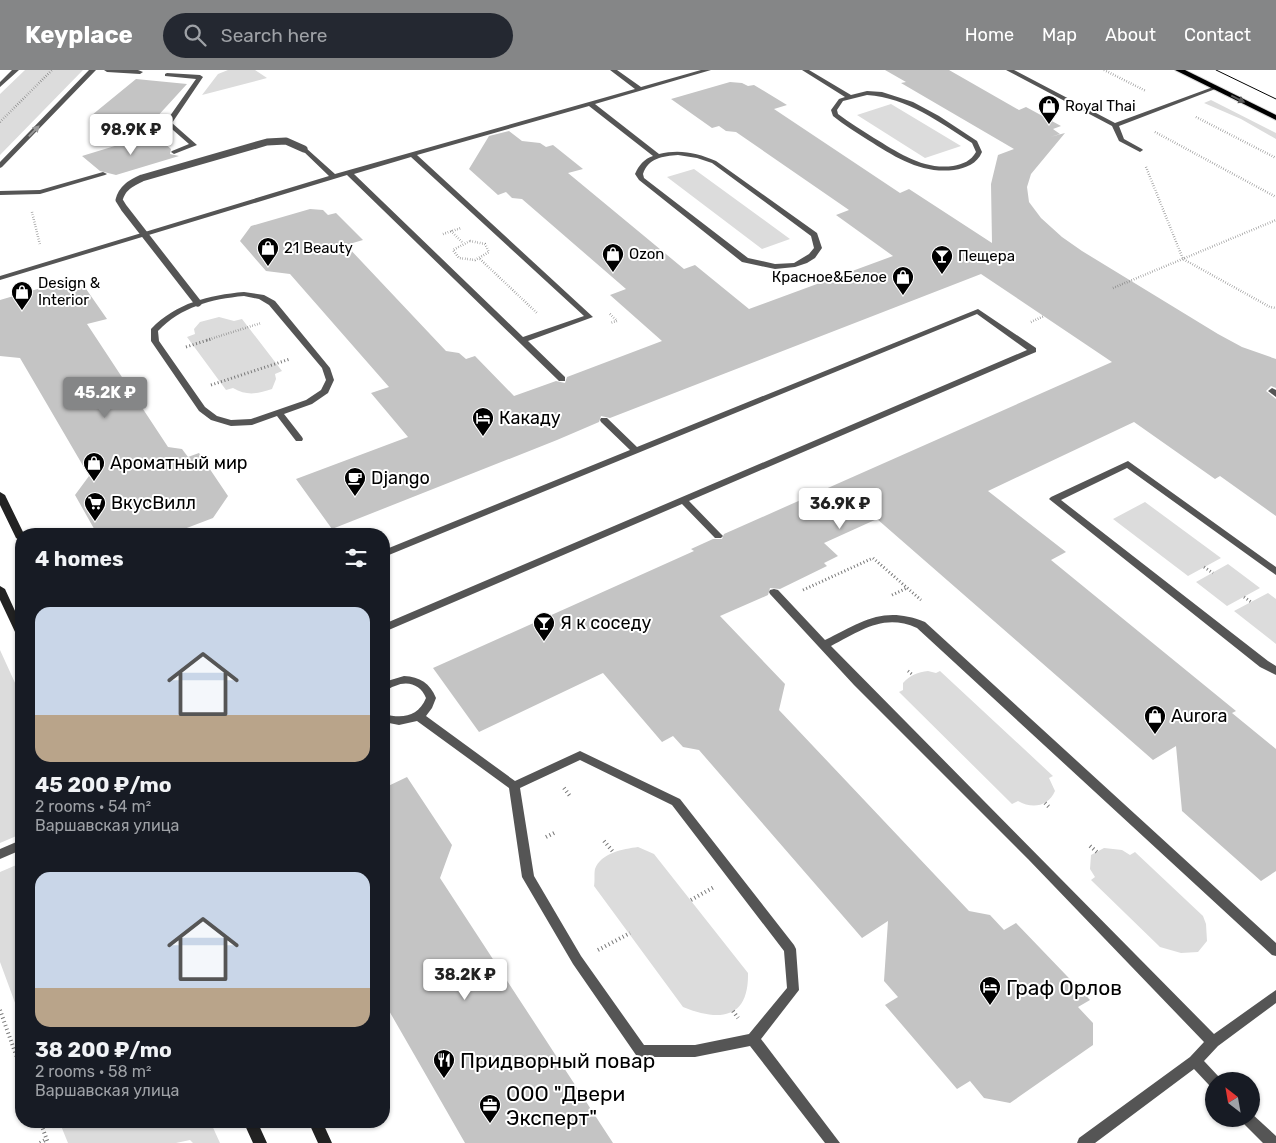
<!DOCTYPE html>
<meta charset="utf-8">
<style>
:root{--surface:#171b24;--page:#242831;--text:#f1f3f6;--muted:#9ea1a6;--accent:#858687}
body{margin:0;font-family:Rubik,sans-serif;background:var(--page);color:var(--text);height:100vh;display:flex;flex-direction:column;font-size:19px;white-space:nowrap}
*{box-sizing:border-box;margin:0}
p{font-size:16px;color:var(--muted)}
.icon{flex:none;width:28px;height:28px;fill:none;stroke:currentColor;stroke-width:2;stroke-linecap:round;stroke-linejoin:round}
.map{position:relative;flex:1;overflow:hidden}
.side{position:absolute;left:15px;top:458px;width:375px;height:600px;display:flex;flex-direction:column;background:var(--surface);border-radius:20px;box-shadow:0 1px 4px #0004}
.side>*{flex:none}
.needle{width:32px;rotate:329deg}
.buttons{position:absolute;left:1205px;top:1002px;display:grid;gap:10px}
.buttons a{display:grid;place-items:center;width:55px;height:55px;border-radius:50%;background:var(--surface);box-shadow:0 1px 4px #0004;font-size:25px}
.price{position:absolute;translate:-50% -42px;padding:0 11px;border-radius:5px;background:#fff;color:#222;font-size:16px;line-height:32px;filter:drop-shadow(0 1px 2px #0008)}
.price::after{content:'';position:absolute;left:50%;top:30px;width:15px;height:11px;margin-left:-8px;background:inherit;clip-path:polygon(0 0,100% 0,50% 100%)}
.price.active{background:var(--accent);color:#fff}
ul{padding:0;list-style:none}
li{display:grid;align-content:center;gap:10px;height:265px;padding:0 20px}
li span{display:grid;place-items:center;height:155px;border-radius:15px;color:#555}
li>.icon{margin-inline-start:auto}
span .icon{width:90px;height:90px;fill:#fffc;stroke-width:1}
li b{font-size:21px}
h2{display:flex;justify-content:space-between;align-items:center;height:60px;padding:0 20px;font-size:21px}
header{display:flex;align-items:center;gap:30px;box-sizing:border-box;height:70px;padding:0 25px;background:var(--accent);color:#fff}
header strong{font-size:24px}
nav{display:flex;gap:28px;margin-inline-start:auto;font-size:18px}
.search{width:350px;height:45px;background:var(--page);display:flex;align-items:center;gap:12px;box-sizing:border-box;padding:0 18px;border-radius:28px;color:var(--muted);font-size:19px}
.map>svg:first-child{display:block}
.green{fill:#dcdcdc}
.building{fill:#c4c4c4}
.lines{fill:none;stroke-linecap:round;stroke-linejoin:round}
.primary-casing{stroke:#dbdbdb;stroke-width:2}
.path-far2{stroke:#777;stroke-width:2.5;stroke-dasharray:0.5 2;stroke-linecap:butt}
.path-far1{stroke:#777;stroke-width:3;stroke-dasharray:1 2.5;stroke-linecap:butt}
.path{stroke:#777;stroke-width:4;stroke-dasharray:1 3;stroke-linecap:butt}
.lane{fill:#555;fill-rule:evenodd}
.street{fill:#555;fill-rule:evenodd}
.secondary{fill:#222;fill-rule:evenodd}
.primary{fill:#000;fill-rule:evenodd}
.tram{stroke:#000;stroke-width:1}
.lane-bridge{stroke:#555;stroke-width:7}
.oneway{fill:#595959}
.oneway2{fill:#999}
.labels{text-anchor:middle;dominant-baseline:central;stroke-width:4;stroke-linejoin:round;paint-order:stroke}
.far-poi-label{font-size:15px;fill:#000;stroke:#fff;text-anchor:start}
.poi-label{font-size:18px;fill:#000;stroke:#fff;text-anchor:start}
.near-poi-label{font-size:21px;fill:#000;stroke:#fff;text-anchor:start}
</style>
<header>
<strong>Keyplace</strong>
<div class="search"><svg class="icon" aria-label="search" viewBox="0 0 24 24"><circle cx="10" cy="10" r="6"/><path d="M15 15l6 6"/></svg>Search here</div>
<nav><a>Home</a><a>Map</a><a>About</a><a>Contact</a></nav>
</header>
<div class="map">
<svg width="1276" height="1073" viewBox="0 0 1276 1073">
<rect width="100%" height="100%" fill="#fff"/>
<path class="green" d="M25 0H83L0 85V24Z
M228 0H255L267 8 202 25 218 4Z
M1211 30 1276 63V69L1241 49 1204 33Z
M891 34 961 76 925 88 857 45Z
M694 99 790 169 762 179 667 107Z
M219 247 234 251 242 249 282 301 275 304 276 309 272 319C257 324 247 326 233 318L226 320 187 267 195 264 194 259 200 252Z
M1145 432 1221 488 1188 506 1113 449Z
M1228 494 1260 518 1227 536 1196 512Z
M1268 523 1276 529V574L1234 541Z
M0 580 21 626V764L0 773Z
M928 601 936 603 940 601 1053 706 1049 708 1055 721C1048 737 1032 739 1018 731L1012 734 899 622 903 620V613C910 605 918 602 928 601Z
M638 777 654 784 748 903C749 949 720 952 683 937L594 816C595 811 594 803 595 799 601 783 623 779 638 777Z
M1104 778 1122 780 1130 785 1135 782 1203 846 1206 854 1207 871 1198 882 1181 883 1160 877 1091 810 1095 807 1090 799 1091 785Z
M21 793V949L0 892V802Z
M59 1051H210L220 1073H193L190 1070 176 1073H68Z"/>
<path class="building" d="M885 0H949L1019 40 1026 37 1061 56 1053 59 1060 64 1050 67 1065 63 1031 104 1027 117 1029 132 1041 148 1062 167 1082 181 1218 264 1242 277 1276 289V318L1271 316 1266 321 1276 329V446L1220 406 1215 409 1134 352 988 421 1066 482 1051 490 1236 641 1232 643 1276 679V801L1261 811 1182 741 1176 676 1153 690 877 449 824 473 838 486 824 493 827 496 780 519 770 518 768 525 720 546 785 614 779 640 969 841 990 845 1004 860 1016 853 1090 930 1078 937 1093 953V975L1010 1033 984 1028 970 1011 957 1019 885 935 898 927 884 911 888 851 862 868 699 680 683 677 673 666 662 672 603 603 479 662 433 598 694 481 691 479 713 469H722L724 464 1112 292 981 204 610 348 601 346 599 352 557 370 332 459 296 409 408 367 371 323 389 317 290 204 266 201 240 171 251 156 310 139 323 140 328 145 336 143 363 170 346 175 446 281 459 283 466 289 475 286 514 326 556 311 565 313 567 307 662 271 610 225 626 219 522 129 512 128 506 122 498 125 469 99 489 66 509 61 522 71 540 73 546 77 553 75 583 99 568 103 684 199 695 195 749 239 893 186 836 145 849 140 736 62 726 61 719 56 712 58 671 29 730 12 742 13 748 16 754 15 787 35 774 39 900 123 909 119 992 173 991 114 998 85 1014 79 901 13 906 12Z
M136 9 187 14 155 49 92 45Z
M154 64 171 79 170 84 179 86 116 105 100 101 82 86Z
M58 213 84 216 107 249 87 254 168 377 182 379 188 387 199 383 228 426 213 448 171 464H97L75 425 89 406 20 288 0 286V230Z
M407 707 452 775 440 808 613 1073H465L384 932V718Z"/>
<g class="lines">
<g class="primary-casing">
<path id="primary" d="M1175 0H1185L1276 45V50Z"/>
</g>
<path class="path-far2" d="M1104 0 1146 21
M1196 47 1276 88
M0 52 52 0
M1155 62 1276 127
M1146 97 1183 189 1270 237 1276 238
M32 142 40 175
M451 161 463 173
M443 164 461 158
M470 171 485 174 489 182 475 190 459 188 453 180Z
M480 189 537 243
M1113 218 1276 150
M610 244 617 251 610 253
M1031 252 1044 246
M207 270 261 253"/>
<path class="path-far1" d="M186 277 211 269
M211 315 290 289
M1204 497 1213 503
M803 520 873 488 921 530
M892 525 907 518
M1244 527 1251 532
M908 601 913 605"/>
<path class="path" d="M564 718 570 726
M1045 733 1049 737
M546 767 556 762
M604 771 614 783
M1090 776 1097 782
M691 830 714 817
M598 880 630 863
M0 940 21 999
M733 941 738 948
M40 1051 48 1073
M40 1073 47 1069"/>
<path class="lane" d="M104 0H138L143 2 140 4 107 2Z
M610 0H617L641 17 701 0H711L595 34 659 84C680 79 697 83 716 91L817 163 822 178 815 188 807 193 795 197 775 199 742 192 639 110 635 104C639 95 644 89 653 86L589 36 417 85 593 247 528 271 565 307V311H559L347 105 0 210V206L329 106 302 80V78H306L335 104 635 19ZM678 85 697 88 712 93 811 166 814 178 809 184 794 193 775 194 748 188 644 108 643 104C648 88 663 86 678 85ZM411 87 584 246 523 267 354 104Z
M802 0H809L851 25 867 21 882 22 913 32 939 46 977 71 982 82C977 94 966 98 954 100 921 104 895 87 868 70 856 62 844 55 833 46L831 40 839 29 845 27ZM867 25C908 28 939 52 972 73L976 82C971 91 963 94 953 96 923 100 899 83 874 68 862 60 850 53 838 44L837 40 843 31Z
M1006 0H1014L1115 53 1213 17 1218 18 1119 56 1124 69 1142 79 1143 80 1140 82 1119 71 1112 56Z
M167 3 200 5 203 7 172 53 197 75 174 84 171 82 172 81 189 74 165 53 196 9 165 6V4Z
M103 102 107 104 105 105 40 124 0 125V121L40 120Z
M244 222 264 225 275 231 330 298 334 310 328 323 312 334 284 344 302 367 303 369 302 371H296L277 346 252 355 231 356 211 350 199 341 151 271V259C176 233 209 225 244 222ZM244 226 259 229 269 235 322 298 326 310 321 320 306 330 251 349 231 350 217 346 205 337 159 271 158 261C181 237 211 229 244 226Z
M978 239 1036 278V282L689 431 721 464 723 466 721 468H715L682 434 384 562V554L1027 280 977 244 384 487V480L630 380 601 352 600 350 601 348H607L637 377Z
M1272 318 1276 320V327L1268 321Z
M1128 391 1276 497V505L1127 398 1061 430 1268 591 1276 596V605L1260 597 1049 429 1051 427Z
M774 519 778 520 825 570C862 552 883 535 925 552L1276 873V886L1272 885 917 558C883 543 861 561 831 576L1214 964 1276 920V933L1218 976 1204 991 1219 1007 1221 1011H1214V1017L1209 1015 1194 999 1095 1073H1077L1079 1068 1190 987 1204 972 1028 789 854 615 770 524 769 522 770 520Z
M404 606C420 607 430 613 436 628L432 638 426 646 515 711 580 681 680 729 794 875 796 879 799 920 761 969 840 1073H825L750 976 695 987H641L636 985 573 894 522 807 509 718 417 651 399 655 384 652V644C402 649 418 647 426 628 421 615 408 610 395 616 391 617 388 620 384 621V612ZM580 690 672 735 784 881 787 918 749 964 695 975H644L581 886 534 806 520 718Z
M21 770V780L0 789V779Z
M1251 1043 1276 1066V1073H1263L1244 1054 1242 1049H1251Z"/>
<path class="street" d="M12 0H19L0 17V12Z
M89 0H96L2 97 0 98V92Z"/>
<path class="secondary" d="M0 422 5 425 24 464H21V471L16 468 0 435Z
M0 516 5 519 21 554V568L17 567 16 564 0 530Z
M243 1051H257L267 1073H253Z
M308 1051H322L332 1073H318Z"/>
<use href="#primary" class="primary"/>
<path class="tram" d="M1216 0 1276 29"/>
<path class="lane-bridge" d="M198 233 124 138 119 130C122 118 131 113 142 108L267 72 286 71 304 79"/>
</g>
<defs><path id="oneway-solid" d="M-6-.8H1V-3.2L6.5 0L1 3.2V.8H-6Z" transform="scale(1.25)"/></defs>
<use class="oneway" href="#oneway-solid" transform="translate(1238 29) rotate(26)"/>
<use class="oneway2" href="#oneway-solid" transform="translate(34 61) rotate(-46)"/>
<defs>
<g id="shop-pin" transform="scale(1.125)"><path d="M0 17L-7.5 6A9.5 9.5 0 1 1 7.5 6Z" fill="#000" stroke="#fff"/><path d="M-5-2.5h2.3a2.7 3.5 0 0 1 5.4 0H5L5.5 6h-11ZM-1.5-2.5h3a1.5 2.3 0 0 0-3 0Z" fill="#fff"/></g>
<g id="bar-pin" transform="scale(1.125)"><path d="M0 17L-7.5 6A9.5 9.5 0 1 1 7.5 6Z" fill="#000" stroke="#fff"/><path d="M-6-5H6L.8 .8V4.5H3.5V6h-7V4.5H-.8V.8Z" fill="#fff"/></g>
<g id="hotel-pin" transform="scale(1.125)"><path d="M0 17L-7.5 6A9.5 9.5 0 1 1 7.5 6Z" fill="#000" stroke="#fff"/><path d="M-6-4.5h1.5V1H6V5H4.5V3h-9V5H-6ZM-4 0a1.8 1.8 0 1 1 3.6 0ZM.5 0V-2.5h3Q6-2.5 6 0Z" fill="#fff"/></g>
<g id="cafe-pin" transform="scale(1.125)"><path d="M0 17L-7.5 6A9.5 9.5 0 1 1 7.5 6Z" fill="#000" stroke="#fff"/><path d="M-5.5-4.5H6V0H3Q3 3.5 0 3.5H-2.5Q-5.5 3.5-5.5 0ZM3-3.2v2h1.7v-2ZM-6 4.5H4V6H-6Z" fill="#fff"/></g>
<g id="supermarket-pin" transform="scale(1.125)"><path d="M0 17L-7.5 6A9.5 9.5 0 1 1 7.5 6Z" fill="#000" stroke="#fff"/><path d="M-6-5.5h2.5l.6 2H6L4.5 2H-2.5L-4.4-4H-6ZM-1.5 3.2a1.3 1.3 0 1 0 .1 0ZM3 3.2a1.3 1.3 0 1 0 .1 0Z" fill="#fff"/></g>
<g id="restaurant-pin" transform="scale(1.125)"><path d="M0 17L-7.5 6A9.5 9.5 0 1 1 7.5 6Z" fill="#000" stroke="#fff"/><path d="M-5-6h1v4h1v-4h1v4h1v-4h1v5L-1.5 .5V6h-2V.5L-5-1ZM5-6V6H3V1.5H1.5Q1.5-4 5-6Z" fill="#fff"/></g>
<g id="office-pin" transform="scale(1.125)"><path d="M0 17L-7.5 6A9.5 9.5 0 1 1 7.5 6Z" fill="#000" stroke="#fff"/><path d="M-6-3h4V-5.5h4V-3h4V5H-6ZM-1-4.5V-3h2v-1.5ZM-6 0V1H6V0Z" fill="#fff"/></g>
</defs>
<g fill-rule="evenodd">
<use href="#shop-pin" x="1049" y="36"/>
<use href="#shop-pin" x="268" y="178"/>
<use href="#shop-pin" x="613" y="184"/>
<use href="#bar-pin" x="942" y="186"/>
<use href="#shop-pin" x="903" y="207"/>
<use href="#shop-pin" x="22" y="222"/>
<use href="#hotel-pin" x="483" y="348"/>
<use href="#shop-pin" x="94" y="393"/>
<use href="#cafe-pin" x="355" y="408"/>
<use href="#supermarket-pin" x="95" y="433"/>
<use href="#bar-pin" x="544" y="553"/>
<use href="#shop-pin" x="1155" y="646"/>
<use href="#hotel-pin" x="990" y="917"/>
<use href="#restaurant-pin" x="444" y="990"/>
<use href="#office-pin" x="490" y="1035"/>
</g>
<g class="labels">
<g class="far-poi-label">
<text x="1065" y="36">Royal Thai</text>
<text x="284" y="178">21 Beauty</text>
<text x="629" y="184">Ozon</text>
<text x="958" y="186">Пещера</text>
<text x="887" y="207" text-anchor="end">Красное&amp;Белое</text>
<text x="38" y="213">Design &amp;<tspan x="38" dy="17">Interior</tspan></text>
</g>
<g class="poi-label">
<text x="499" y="348">Какаду</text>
<text x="110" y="393">Ароматный мир</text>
<text x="371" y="408">Django</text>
<text x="111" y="433">ВкусВилл</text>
<text x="560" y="553">Я к соседу</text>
<text x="1171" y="646">Aurora</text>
</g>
<g class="near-poi-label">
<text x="1006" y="917">Граф Орлов</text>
<text x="460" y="990">Придворный повар</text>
<text x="506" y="1023">ООО "Двери<tspan x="506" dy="24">Эксперт"</tspan></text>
</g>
</g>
</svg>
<div class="buttons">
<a><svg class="needle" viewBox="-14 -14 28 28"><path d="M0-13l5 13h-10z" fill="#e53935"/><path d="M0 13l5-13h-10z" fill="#9ea1a6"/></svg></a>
</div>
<b class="price" style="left:131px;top:86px">98.9K ₽</b>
<b class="price active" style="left:105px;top:349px">45.2K ₽</b>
<b class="price" style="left:840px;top:460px">36.9K ₽</b>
<b class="price" style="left:465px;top:931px">38.2K ₽</b>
<section class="side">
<h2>4 homes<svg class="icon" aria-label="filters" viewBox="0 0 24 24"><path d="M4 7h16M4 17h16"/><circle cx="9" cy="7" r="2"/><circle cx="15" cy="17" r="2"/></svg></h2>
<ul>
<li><span style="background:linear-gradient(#c9d6e8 70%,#b9a48a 0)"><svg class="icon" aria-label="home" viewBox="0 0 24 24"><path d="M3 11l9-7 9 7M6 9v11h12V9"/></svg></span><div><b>45 200 ₽/mo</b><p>2 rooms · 54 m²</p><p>Варшавская улица</p></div></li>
<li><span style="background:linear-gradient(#c9d6e8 75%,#b9a48a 0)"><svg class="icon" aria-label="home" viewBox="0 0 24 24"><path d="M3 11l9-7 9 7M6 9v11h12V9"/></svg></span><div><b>38 200 ₽/mo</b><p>2 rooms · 58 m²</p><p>Варшавская улица</p></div></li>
</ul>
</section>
</div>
